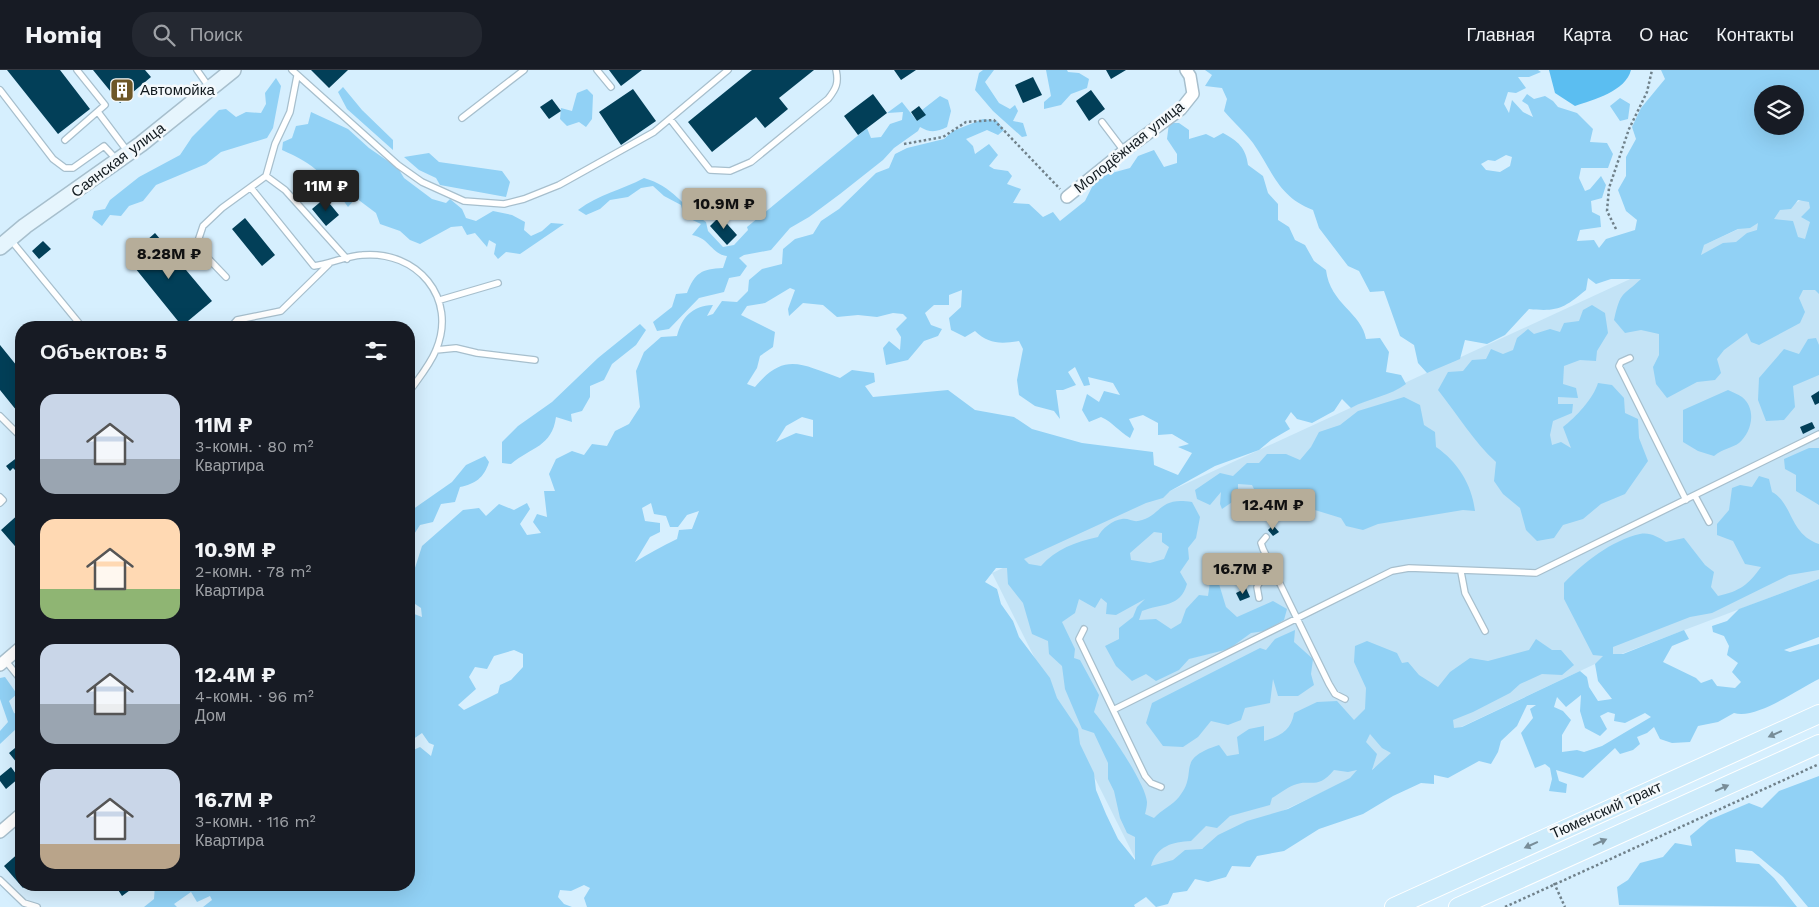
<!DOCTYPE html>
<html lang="ru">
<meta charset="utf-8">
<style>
:root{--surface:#171b24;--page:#242831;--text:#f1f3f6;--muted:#9ea1a6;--line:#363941;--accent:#b6ad99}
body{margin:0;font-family:"Work Sans",sans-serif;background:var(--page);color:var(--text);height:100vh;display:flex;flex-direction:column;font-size:19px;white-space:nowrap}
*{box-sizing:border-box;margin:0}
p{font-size:16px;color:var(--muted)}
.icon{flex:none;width:28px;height:28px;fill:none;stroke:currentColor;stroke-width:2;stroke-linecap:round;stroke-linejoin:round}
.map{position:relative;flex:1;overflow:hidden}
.details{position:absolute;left:15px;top:251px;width:400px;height:570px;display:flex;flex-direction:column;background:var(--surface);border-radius:20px;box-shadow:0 5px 20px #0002}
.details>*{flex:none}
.controls{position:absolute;left:1754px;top:15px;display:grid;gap:10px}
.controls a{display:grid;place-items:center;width:50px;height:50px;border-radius:50%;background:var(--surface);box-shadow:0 5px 20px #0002;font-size:25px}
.price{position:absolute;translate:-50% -42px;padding:0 11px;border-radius:5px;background:var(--accent);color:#111;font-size:16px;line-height:32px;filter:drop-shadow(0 1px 2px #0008)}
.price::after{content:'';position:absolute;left:50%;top:30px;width:15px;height:11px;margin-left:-8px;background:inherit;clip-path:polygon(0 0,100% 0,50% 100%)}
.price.active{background:#222;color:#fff}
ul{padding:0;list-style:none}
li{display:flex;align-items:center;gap:15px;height:125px;padding:0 25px}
li span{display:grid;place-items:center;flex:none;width:140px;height:100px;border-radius:15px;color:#555}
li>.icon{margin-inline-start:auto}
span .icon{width:60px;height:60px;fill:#fffc;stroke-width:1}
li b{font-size:21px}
h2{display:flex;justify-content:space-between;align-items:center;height:60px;padding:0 25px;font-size:21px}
header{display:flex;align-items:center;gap:30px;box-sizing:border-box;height:70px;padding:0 25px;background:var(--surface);border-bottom:1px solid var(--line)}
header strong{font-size:24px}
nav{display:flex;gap:28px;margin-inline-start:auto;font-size:18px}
.search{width:350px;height:45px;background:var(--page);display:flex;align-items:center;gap:12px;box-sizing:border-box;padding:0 18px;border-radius:20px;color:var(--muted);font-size:19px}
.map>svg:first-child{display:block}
.built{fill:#c3e3f6}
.green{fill:#91d1f5;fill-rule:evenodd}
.water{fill:#5bbef1}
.building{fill:#023f58}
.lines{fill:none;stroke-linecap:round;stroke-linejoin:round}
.lane-casing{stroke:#a7bfcd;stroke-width:8}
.street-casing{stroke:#a7bfcd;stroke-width:14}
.secondary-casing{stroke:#a7bfcd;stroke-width:18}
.primary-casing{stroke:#fff;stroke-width:20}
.path{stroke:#70818a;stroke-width:2.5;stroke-dasharray:2.5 2.5;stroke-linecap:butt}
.lane{stroke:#fff;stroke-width:5.5}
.street{stroke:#fff;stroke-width:11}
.secondary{stroke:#e6f5fd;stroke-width:15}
.primary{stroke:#cdebfb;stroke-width:18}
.oneway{fill:#788d98}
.labels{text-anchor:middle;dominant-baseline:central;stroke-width:5;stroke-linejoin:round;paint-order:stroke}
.poi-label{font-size:15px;fill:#111a1f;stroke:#f4f9fc;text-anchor:start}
.street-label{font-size:15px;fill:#111a1f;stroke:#f4f9fc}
</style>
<header>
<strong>Homiq</strong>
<div class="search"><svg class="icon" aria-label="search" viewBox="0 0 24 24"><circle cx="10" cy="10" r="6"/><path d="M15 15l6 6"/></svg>Поиск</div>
<nav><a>Главная</a><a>Карта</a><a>О нас</a><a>Контакты</a></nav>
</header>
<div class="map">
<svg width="1819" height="837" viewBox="0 0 1819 837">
<rect width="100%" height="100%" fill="#d6effe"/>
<path class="built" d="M1819 122V509L1595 594 1144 806 992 503Z"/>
<path class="green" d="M983 0H994L985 12 999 33 1010 39 1015 35 1018 41 1013 51 1023 53 1027 66 1022 67 993 41 975 20 979 3Z
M1046 0H1067L1068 2 1079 3 1089 9 1087 18 1071 24 1061 35 1044 39V32L1051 26Z
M1205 0H1538L1541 2 1529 7H1518L1526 18 1516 23 1508 22 1504 34 1509 43 1512 30 1523 42 1533 47 1528 35 1522 31 1527 24 1534 29 1545 26 1553 31 1558 37 1577 43 1593 59 1590 72 1607 73 1613 84 1608 98H1581L1579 108 1585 121 1590 119 1601 106 1606 115 1602 128 1591 131 1592 142 1600 146 1601 157 1580 160 1577 171 1594 170 1599 178 1606 169 1635 160 1637 150 1626 141 1618 120 1626 106V87L1636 69 1632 57 1641 38 1665 9 1661 0H1819V224L1815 220H1803L1799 228 1805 242 1800 253 1759 275 1751 272 1747 263 1724 280 1717 289 1721 303 1715 310 1697 312 1667 328 1656 314 1653 297 1659 285V264L1641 260 1625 263 1614 250C1621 220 1622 227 1641 209H1611L1596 214 1588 208 1586 220C1564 238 1558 242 1529 239L1505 265 1487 274 1465 270 1460 289 1427 303 1418 293 1414 275 1400 266 1384 221 1370 222 1359 201 1348 196 1319 158 1313 140C1278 127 1272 100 1253 73 1245 62 1233 52 1224 41L1227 29 1222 18 1205 16 1212 5ZM1762 24H1795V56H1762ZM1506 85 1512 87 1510 96 1500 102 1486 100 1481 94 1488 90 1495 91ZM1798 130 1809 132 1810 138 1801 147 1810 152 1805 169 1798 167 1793 151 1774 149 1780 140 1791 139ZM1758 153 1757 160 1747 163 1736 172 1723 173 1701 185 1704 175 1738 159 1750 158Z
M276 8 281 16 273 58 267 68 221 82 206 94 156 115 143 131 129 136 121 146 110 145 102 156 92 148 94 141 105 139 110 130 139 107 180 85 192 67 219 40 226 39 236 47 246 42 261 43 266 34 265 23Z
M343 17 362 40 393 70V80L347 39 338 22Z
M587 19 593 25 592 49 586 57 579 52 567 56 560 49 561 38 572 41 577 23Z
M940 26 948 30 951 41 947 57C937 62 930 63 920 57L918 61 894 78 883 90 840 124 809 147 790 158 771 180 744 185 739 188 747 196 740 206 729 208 724 222 699 228 669 259 657 261 653 252 672 237 676 224 687 223C695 203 701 199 723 198L727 186C711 184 710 168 692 165L701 154 684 146 681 135 664 126 653 116 641 118 628 127 610 130 600 139 586 145 578 140C599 124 622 120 644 108 673 116 682 136 706 152L708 161 723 177 734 175 748 160 747 157 867 58 871 68 881 67 890 54 902 50 903 42 887 43 902 32 917 51 925 45 922 40Z
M1620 28 1630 34 1628 49 1620 51 1610 36Z
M311 42 348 59 369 78 398 98 404 108 432 129 446 133 450 129 462 139 466 148 476 151 493 141 512 145 525 152 524 160 531 166 542 161 551 153 564 154 520 184 506 182 498 189 494 184 496 174 489 170 487 177 475 163 467 165 462 156 451 157 420 174 410 170 400 161 380 154 376 143 356 128 348 137C328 108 315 94 282 80L283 72 292 68 296 56 308 54Z
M983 49 997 51 1004 60 998 65 987 60 966 69 973 76 975 84 989 74 998 85 989 96 994 99 1008 101 1012 106 1007 114 1021 119 1013 133 1029 134 1043 147 1053 142 1060 151 1085 131 1097 107 1130 98 1138 86 1154 80 1164 97 1177 93V84L1167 69 1169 53H1179L1189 60V69L1206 64 1214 68 1223 63C1238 71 1246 78 1248 95L1263 106 1268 123 1278 134V150L1289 157 1295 170 1305 175 1314 191 1326 200C1330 234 1362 243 1366 269L1380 268 1389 282 1386 302 1401 305 1406 314C1390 326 1369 328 1351 338L1342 329 1334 341 1312 353 1297 349 1291 342 1285 351 1290 359 1271 370 1259 380 1215 396 1170 421 1163 428 1146 433 1024 489 1029 494 1041 496C1056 479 1075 472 1098 467 1101 459 1113 450 1122 449 1128 448 1133 452 1138 451 1162 447 1157 426 1192 432L1200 447 1196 468 1188 478 1189 489 1180 502 1187 514C1180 538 1162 533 1142 541L1139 550 1156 549 1171 559 1181 553 1186 539 1199 525 1208 526 1210 512 1219 514 1226 537 1237 547 1273 531 1287 539 1284 550 1265 561 1251 563 1229 579 1189 589 1179 600 1156 611 1146 604 1132 611 1116 596 1105 576 1119 569V558L1133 547 1137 537 1145 529 1116 545 1106 544 1107 533 1101 528 1095 538 1079 529 1075 543 1062 552 1075 579 1074 588 1080 590 1099 625 1094 642C1107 657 1146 714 1147 732 1147 736 1146 740 1145 744L1154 748C1161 740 1173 735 1179 727 1200 701 1173 690 1219 675L1227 686 1239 684 1237 667 1249 659 1264 656V671C1280 666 1291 661 1294 643L1317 632 1337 631 1354 650 1365 639 1366 618 1354 592 1355 576 1367 571 1397 583 1402 593 1408 592 1419 605 1438 617 1450 602 1470 588 1488 591 1529 580 1536 569 1552 580H1561L1574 595 1562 605 1542 604 1520 614 1510 623 1473 642 1453 650 1454 658 1462 657 1580 601 1587 607 1589 617 1598 631 1612 629 1598 611 1595 594 1603 586 1593 585 1564 529V513C1583 493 1612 470 1640 464 1650 462 1658 467 1666 472L1684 468 1705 495 1714 502 1711 517 1718 526C1740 521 1748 515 1761 497L1745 494 1733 471 1717 465V454L1729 440 1732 418 1740 415 1752 417 1759 406 1769 409 1772 422C1793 433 1789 464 1819 474V500L1789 505 1712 543 1690 547 1613 577V584H1623L1684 560 1689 569 1672 576 1663 592 1696 608 1701 613 1712 609 1717 616 1735 618 1741 612 1732 602 1738 593 1727 585 1729 576 1724 566 1713 562 1712 556 1727 551 1739 539 1819 509V567L1784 580 1790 582 1819 574V609C1798 619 1756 650 1734 643L1718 652 1698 656 1690 672 1672 673 1660 669 1654 657 1647 663 1637 667 1640 674 1633 680 1620 684 1615 678 1583 708 1556 700 1559 711 1567 714 1566 723 1549 721 1552 709 1550 698 1545 694 1535 698 1521 663 1533 648 1530 639 1536 635H1527L1517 656 1501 671 1498 682 1491 694 1479 691 1448 708 1434 705V714L1421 713 1393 726 1363 744 1319 759 1284 781 1257 786 1250 797 1232 796 1226 807 1208 812 1195 809 1187 821 1173 823 1168 834 1156 837 1146 827 1134 835 1135 837H587L584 828 590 818 584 815 571 821 560 820 558 827 564 834 572 837H203L212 830 210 826 197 832 191 822 174 834 177 837H144L154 829 155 815H409V682L420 677 431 686 434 675 429 673 422 663 409 672V542L422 547 421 538 409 530V504L414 501 422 476 463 440 479 438 486 446 499 434 514 440 527 433 530 439 520 454 527 465 541 463 533 452 537 444 547 447 544 421H555L549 404 556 389 572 381 584 385 592 374 607 376 615 361 629 354 640 337 636 301 644 282 661 267 677 266C682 247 692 236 713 235L707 246 713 244 722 231 737 232 748 221 749 210 762 199 782 194 783 179 795 169 813 164 821 151 839 139 876 103 889 98 895 84 907 78 944 69 953 61ZM790 218 795 220 788 239 789 246 803 233 823 235 837 247 858 245 877 247 893 243 903 244 907 248 896 259 901 267 900 280 889 271 883 278 886 295 908 290 924 271 938 266 942 259 931 255 925 243 934 235H949V225L962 220 961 237 949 248 951 260 965 267 975 261C988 274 1001 274 1019 271L1023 279 1017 310 1019 325 1035 336 1054 341 1060 349 1056 320H1063L1076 315 1068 302 1075 297 1084 316 1090 315 1088 307 1113 313 1120 325 1104 321 1099 332 1087 324 1082 340 1089 352 1101 347C1114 353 1118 361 1130 368L1134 359 1129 349 1143 345 1158 353V365L1172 364 1189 374 1178 377 1192 383 1178 405 1154 395 1153 382 1082 373 1032 359 1014 347 975 340 948 320 873 327 865 316 875 312 874 303 852 300 840 308C802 295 785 281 755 317L747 314 757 298 760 286 773 277 775 262 741 245 747 236 765 233ZM802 347 813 350V367L796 363 776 372 786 356ZM651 433 654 444 666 446 670 457H678L687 445 699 441 692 459 679 460 677 469C662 476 648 484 635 492L650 467 660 462V453L645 451 642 438ZM1154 462 1162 463V472L1169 477 1164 489 1150 493 1131 490 1130 483ZM996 498H1007L1008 514 1023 533 1032 564 1048 571 1049 584 1062 596 1065 619 1082 659 1094 663 1108 693V709L1114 721 1120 748 1127 763 1135 767V790L1118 769 1106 744 1096 720 1094 703 1080 674 1078 659 1057 628 1050 608 1019 567 1013 551 1001 534 997 519 985 512ZM514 580 523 584V597L511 610 500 615 498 623 464 640 458 635 476 619 469 607 475 597 487 599 494 586ZM1581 625 1580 641 1585 658 1600 666 1607 659 1600 646 1608 642 1615 644 1614 651 1625 653 1645 643 1651 647 1602 676 1584 682 1577 680 1562 682V665L1571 650 1563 641 1554 637 1557 627 1566 637ZM1370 664 1382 678 1391 683 1372 700 1377 684 1366 672ZM1334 700 1348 702 1357 700 1350 708 1288 739 1247 751 1218 765 1202 779 1185 780 1173 790 1151 796C1157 776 1172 772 1191 771L1206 756 1217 758 1230 746 1270 735 1272 728C1279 724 1286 718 1294 715 1309 708 1317 721 1334 700Z
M429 83 439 92 502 101 510 112 506 127 440 115 436 108 419 100 404 87Z
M1592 235 1605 243 1608 263 1597 281 1596 291 1580 290 1564 296 1563 314 1576 318 1578 328 1558 327V334H1573L1572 343 1553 351 1550 365 1552 375 1561 372 1571 378 1563 357C1576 347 1593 329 1598 313L1612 315 1624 328 1625 343 1638 349 1639 368 1648 391 1625 424 1601 434 1583 449 1563 455 1554 468 1537 471 1526 460 1520 438 1503 424 1494 411 1496 392C1474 372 1457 344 1438 320L1448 302 1463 301 1472 290 1486 289 1491 279 1503 284 1513 280 1517 268 1528 259 1534 264 1550 259 1560 262 1564 253 1579 251 1583 240Z
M640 254 646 260 636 275 612 294 604 310 590 316V327L582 341 571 344 572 352 556 347C552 377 531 377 511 394L502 393V372L518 356 552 332 598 288Z
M1816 268 1819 275V305L1793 316 1795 337 1784 350 1766 351 1758 330 1759 308 1784 279 1799 284 1808 269Z
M1728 320C1732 322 1738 324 1742 327 1757 339 1752 362 1739 373 1732 378 1724 378 1714 386L1698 381 1683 372V340Z
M1404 327 1420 335 1424 355 1435 362 1436 377C1458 392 1472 415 1475 441L1463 440 1378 454 1363 460 1346 456 1341 448 1292 433 1275 439 1262 435 1252 415 1238 414V428L1222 439 1220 434 1221 422 1210 435 1197 429 1195 420 1220 403 1233 406 1247 393H1259L1267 384H1286L1300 390 1311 377 1319 362 1340 355 1358 341Z
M1809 378H1819V435L1796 421V405L1785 399 1784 389Z
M485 386 489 392C484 408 475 414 460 417L455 432 441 434 433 452 420 455 409 472V442L452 412 466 395Z
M1295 560 1294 572 1313 589 1311 604 1314 615 1298 626H1278L1273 609 1270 633 1245 638 1241 650 1228 655 1211 651 1198 667 1183 677 1163 676 1146 653 1152 633 1260 578 1266 580 1275 569Z
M5 607 17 624 9 631 14 643 21 646V662L17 658 0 674V661L8 652 0 629V608Z
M1819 706V837H1808L1783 807 1752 781 1735 779 1736 792 1759 794 1774 808 1797 837 1619 835 1617 817 1628 810 1640 793 1663 787 1675 773 1692 776 1690 766 1709 750 1749 733 1762 738 1779 721Z"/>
<path class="water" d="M1549 0H1631C1626 21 1593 30 1575 36L1555 23Z"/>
<path class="building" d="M7 0H60L90 39 58 64Z
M93 0H145L151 7 120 33Z
M311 0H348L329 18Z
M609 0H642L621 16Z
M752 0H814L779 28 788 39 765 58 756 47 712 82 688 52Z
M894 0H916L901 10Z
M1106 0H1126L1111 9Z
M1033 7 1042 25 1023 33 1015 15Z
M633 19 656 51 621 75 599 42Z
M1091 20 1105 39 1089 51 1076 31Z
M873 24 887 43 858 65 844 46Z
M552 29 561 41 549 49 540 37Z
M919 36 926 45 917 51 911 42Z
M325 128 339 145 326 156 312 139Z
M720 146 737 165 727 175 710 156Z
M245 148 275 185 262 196 232 159Z
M155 163 212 231 182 256 127 188Z
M43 171 51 179 39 189 32 181Z
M0 275 21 301V346L0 320Z
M1819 321V333L1815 335 1811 326Z
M1812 352 1815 358 1803 364 1800 357Z
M19 386 21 389V398L17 402 13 398 10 401 6 396Z
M21 442V483L1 460Z
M1273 455 1279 462 1273 466 1268 460Z
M1246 518 1250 527 1240 531 1236 523Z
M21 673V690L17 693 9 683Z
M11 697 19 708 6 719 0 711V706Z
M21 781V815H26L23 818 4 796Z
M115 815H137L122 826Z"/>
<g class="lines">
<g class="lane-casing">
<path id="lane" d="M197 0 209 17
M292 0 398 95 422 112 464 131 504 134 524 129 559 115 654 62 728 0
M597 0 611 17
M0 20 53 89 65 98H73L104 76 116 89
M98 42 128 82
M462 48 524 0
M670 49 710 100 730 101 751 92 828 29C836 19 839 13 836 0
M1102 52 1124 81
M65 70 105 35 77 0
M266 106 285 120 347 189
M251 118 314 196C330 194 346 186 362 185 417 180 458 228 436 280 430 295 418 309 409 322
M10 169 83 258
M226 207 204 184 198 171 203 156 222 138 266 106 275 74 290 42 297 6
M440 230 498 213
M230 258 237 250 281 241 329 194
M436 280 456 278 477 283 535 290
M1630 288 1621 292 1619 296 1686 430
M0 346 21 367
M1695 426 1709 452
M0 427 3 430 0 433
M1266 467 1261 473 1263 479 1329 614 1335 624 1345 629
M1461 502 1465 523 1485 561
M1259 528 1257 517 1262 508 1275 502
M1084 559 1079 569 1145 706 1151 713 1161 717
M5 590 21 610
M1115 639 1392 501 1409 498 1536 503 1819 364
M0 810 24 833 37 837"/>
</g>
<g class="street-casing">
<path id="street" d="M1067 127 1124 81 1181 39 1193 24 1190 6 1186 0
M0 595 21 577
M0 762 21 744"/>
</g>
<g class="secondary-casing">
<path id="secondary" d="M0 177 25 156 141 74 233 0"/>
</g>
<g class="primary-casing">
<path id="primary" d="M1394 837 1819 644
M1458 837 1819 674"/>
</g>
<path class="path" d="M904 74 943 67 966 52 994 50 1060 119
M1616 159 1607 141 1609 118 1629 59 1647 22 1652 0
M1554 813 1565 837
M1505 837 1819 694"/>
<use href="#lane" class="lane"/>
<use href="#street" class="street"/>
<use href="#secondary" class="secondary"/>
<use href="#primary" class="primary"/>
</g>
<defs><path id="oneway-solid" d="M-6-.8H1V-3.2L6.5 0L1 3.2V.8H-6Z" transform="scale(1.25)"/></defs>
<g class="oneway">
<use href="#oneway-solid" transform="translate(1775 664) rotate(156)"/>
<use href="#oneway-solid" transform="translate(1722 718) rotate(-24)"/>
<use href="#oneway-solid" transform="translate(1600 772) rotate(-24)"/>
<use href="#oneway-solid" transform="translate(1531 775) rotate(156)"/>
</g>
<defs>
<g id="building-square" transform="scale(1.25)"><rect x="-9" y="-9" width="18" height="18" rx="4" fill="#6e5727" stroke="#f4f9fc"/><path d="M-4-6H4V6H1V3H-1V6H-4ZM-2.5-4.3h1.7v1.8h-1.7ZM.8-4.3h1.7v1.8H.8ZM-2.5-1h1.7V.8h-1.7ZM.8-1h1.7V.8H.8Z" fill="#fff"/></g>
</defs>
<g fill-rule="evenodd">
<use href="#building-square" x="122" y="20"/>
</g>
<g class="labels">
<g class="poi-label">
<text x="140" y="20">Автомойка</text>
</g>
<g class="street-label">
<text transform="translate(1129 77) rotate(-39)">Молодёжная улица</text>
<text transform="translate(118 90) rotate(-37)">Саянская улица</text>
<text transform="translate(1606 740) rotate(-24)">Тюменский тракт</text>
</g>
</g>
</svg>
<div class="controls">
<a><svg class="icon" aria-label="layers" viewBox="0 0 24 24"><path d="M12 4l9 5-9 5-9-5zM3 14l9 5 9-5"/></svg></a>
</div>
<b class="price active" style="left:326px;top:142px">11M ₽</b>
<b class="price" style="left:724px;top:160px">10.9M ₽</b>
<b class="price" style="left:169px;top:210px">8.28M ₽</b>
<b class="price" style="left:1273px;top:461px">12.4M ₽</b>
<b class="price" style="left:1243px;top:525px">16.7M ₽</b>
<section class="details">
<h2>Объектов: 5<svg class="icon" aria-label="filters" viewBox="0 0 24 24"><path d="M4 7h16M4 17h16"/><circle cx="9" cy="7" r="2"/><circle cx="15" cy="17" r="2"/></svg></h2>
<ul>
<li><span style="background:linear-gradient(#c9d6e8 65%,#9aa5b1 0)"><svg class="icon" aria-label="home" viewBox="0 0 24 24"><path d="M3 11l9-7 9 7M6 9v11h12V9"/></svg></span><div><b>11M ₽</b><p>3-комн. · 80 m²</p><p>Квартира</p></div></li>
<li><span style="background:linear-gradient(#ffd9b3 70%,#8fb573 0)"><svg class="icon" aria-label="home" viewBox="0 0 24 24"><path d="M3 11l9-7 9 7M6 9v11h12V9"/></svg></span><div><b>10.9M ₽</b><p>2-комн. · 78 m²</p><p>Квартира</p></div></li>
<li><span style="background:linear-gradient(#c9d6e8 60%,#9aa5b1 0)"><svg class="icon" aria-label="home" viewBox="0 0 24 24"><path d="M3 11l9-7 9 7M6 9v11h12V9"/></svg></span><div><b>12.4M ₽</b><p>4-комн. · 96 m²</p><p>Дом</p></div></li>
<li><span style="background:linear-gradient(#c9d6e8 75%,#b9a48a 0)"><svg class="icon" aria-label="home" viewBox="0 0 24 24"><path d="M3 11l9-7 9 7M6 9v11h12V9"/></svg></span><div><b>16.7M ₽</b><p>3-комн. · 116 m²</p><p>Квартира</p></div></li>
</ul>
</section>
</div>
